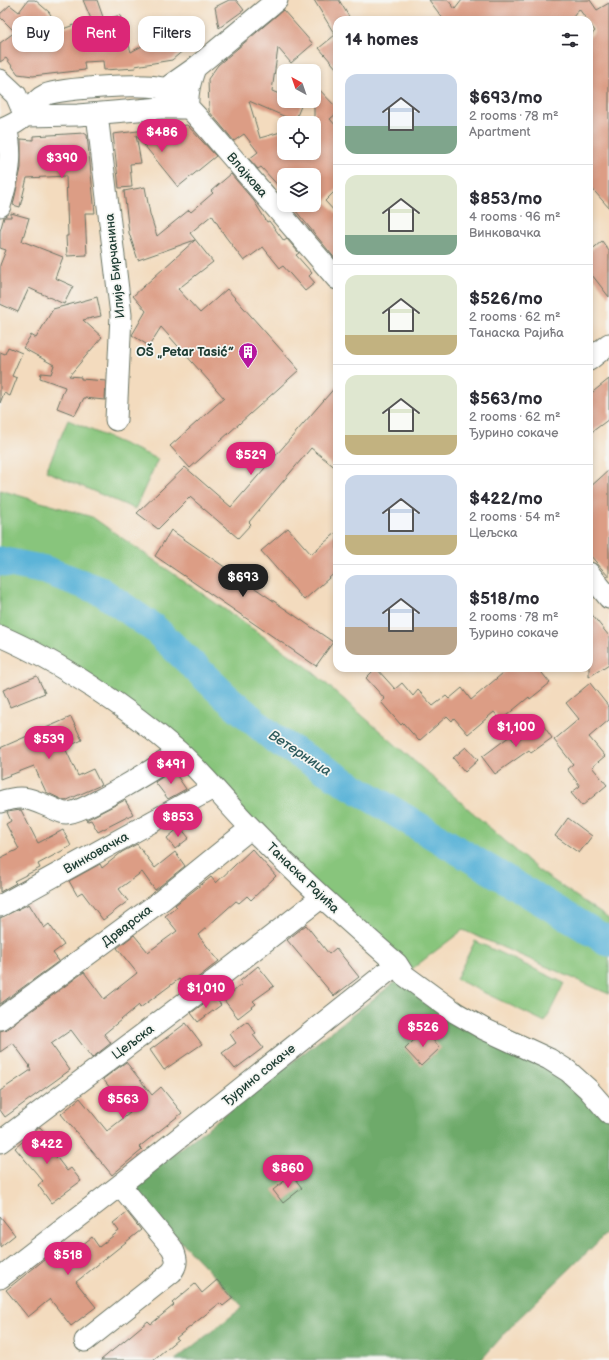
<!DOCTYPE html>
<meta charset="utf-8">
<style>
:root{--surface:#fff;--page:#f7f7f7;--text:#2b2b33;--muted:#7c7c81;--line:#e1e1e2;--accent:#db2777}
body{margin:0;font-family:"Balsamiq Sans",sans-serif;background:var(--page);color:var(--text);height:100vh;display:flex;flex-direction:column;font-size:15px;white-space:nowrap}
*{box-sizing:border-box;margin:0}
p{font-size:13px;color:var(--muted)}
.icon{flex:none;width:22px;height:22px;fill:none;stroke:currentColor;stroke-width:2;stroke-linecap:round;stroke-linejoin:round}
.map{position:relative;flex:1;overflow:hidden}
.sheet{position:absolute;left:333px;top:16px;width:260px;height:656px;display:flex;flex-direction:column;background:var(--surface);border-radius:12px;box-shadow:0 2px 6px #0003}
.sheet>*{flex:none}
.top-card{position:absolute;left:12px;top:16px;width:261px;height:36px;display:flex;gap:8px}
.needle{width:26px;rotate:320deg}
.tools{position:absolute;left:277px;top:64px;display:grid;gap:8px}
.tools a{display:grid;place-items:center;width:44px;height:44px;border-radius:8px;background:var(--surface);box-shadow:0 2px 6px #0003;font-size:20px}
.price{position:absolute;translate:-50% -34px;padding:0 9px;border-radius:14px;background:var(--accent);color:#fff;font-size:13px;line-height:26px;filter:drop-shadow(0 1px 2px #0008)}
.price::after{content:'';position:absolute;left:50%;top:24px;width:12px;height:9px;margin-left:-6px;background:inherit;clip-path:polygon(0 0,100% 0,50% 100%)}
.price.on{background:#222;color:#fff}
ul{padding:0;list-style:none}
li{display:flex;align-items:center;gap:12px;height:100px;padding:0 12px}
li+li{border-top:1px solid var(--line)}
li span{display:grid;place-items:center;flex:none;width:112px;height:80px;border-radius:12px;color:#555}
li>.icon{margin-inline-start:auto}
span .icon{width:48px;height:48px;fill:#fffc;stroke-width:1}
li b{font-size:17px}
h2{display:flex;justify-content:space-between;align-items:center;height:48px;padding:0 12px;font-size:17px}
.tag{padding:0 14px;border-radius:12px;background:var(--surface);box-shadow:0 2px 6px #0003;font-size:14px;line-height:36px}
.tag.on{background:var(--accent);color:#fff}
.map>svg:first-child{display:block}
.green{fill:#88c57b;stroke:#548158}
.forest{fill:#6eaa6b;stroke:#467450}
.lines{fill:none;stroke-linecap:round;stroke-linejoin:round}
.river{stroke:#5bb4d8;stroke-width:29}
.building{fill:#dc9d85}
.minor-casing{stroke:#697464;stroke-width:23}
.minor{stroke:#fff;stroke-width:21}
.labels{text-anchor:middle;dominant-baseline:central;stroke-width:3.5;stroke-linejoin:round;paint-order:stroke}
.street-label{font-size:13px;fill:#1f3d34;stroke:#f6f6f2}
.poi-label{font-size:13px;font-weight:bold;fill:#1f3d34;stroke:#f6f6f2;text-anchor:end}
.water-label{font-size:14px;font-style:italic;fill:#2e5b5d;stroke:#f6f6f2}
</style>
<div class="map">
<svg width="609" height="1360" viewBox="0 0 609 1360">
<rect width="100%" height="100%" fill="#f6f6f2"/>
<filter id="ink" filterUnits="userSpaceOnUse"><feTurbulence type="fractalNoise" baseFrequency=".025" numOctaves="2"/><feDisplacementMap in="SourceGraphic" scale="8" xChannelSelector="R" yChannelSelector="G"/><feConvolveMatrix kernelMatrix="1 2 1 2 8 2 1 2 1" color-interpolation-filters="sRGB"/></filter>
<filter id="wash" filterUnits="userSpaceOnUse"><feTurbulence type="fractalNoise" baseFrequency=".012" numOctaves="4" result="noise"/><feDisplacementMap in="SourceGraphic" scale="16" xChannelSelector="R" yChannelSelector="G"/><feGaussianBlur stdDeviation="0.9" result="paint"/><feColorMatrix in="noise" values="0 0 0 0 0 0 0 0 0 0 0 0 0 0 0 0 0 1.4 0 .05"/><feComposite in="paint" operator="in"/></filter>
<g filter="url(#wash)">
<rect width="100%" height="100%" fill="#f3dbbe"/>
<path class="green" d="M68 420 158 459 135 509 46 471Z
M0 490 92 517 306 666 538 870 609 919V994L463 930 404 975 179 752 0 636Z
M475 941 564 983 545 1022 456 979Z"/>
<path class="forest" d="M404 975 549 1059 609 1113V1231L516 1321 481 1360H175L243 1307 130 1188Z"/>
<g class="lines">
<path class="river" d="M0 561 45 570 101 591 155 629 225 696 276 740 609 942"/>
</g>
<g id="blocks">
<path class="building" d="M28 0H35L49 12 60 30 91 19 83 0H97L104 20 120 15 131 52 182 24 192 43 172 60 135 66 136 68 104 70 103 61 84 62 85 70 33 76 18 74 6 58 0 62V43L15 32 0 17V14L10 5 19 12Z
M229 0H236L244 10 219 28 215 7Z
M314 0H339L351 20H337V69L319 48 335 35Z
M429 0H448L455 9 462 0H590L597 10 609 3V208L589 185V38L595 31 579 9 571 20H444Z
M283 10 313 44 291 63 278 48 272 91 284 96V101H303L295 121 249 101 260 138 284 131V153H314V84L337 108V113L330 119 337 127V189L325 201 337 214V261L291 205H314V175H284V192L261 167 258 169 249 159 258 152 244 134 234 141 209 111 208 79 218 65Z
M187 125 216 156 178 187 136 135 141 163 130 164 132 187 119 188 113 134Z
M84 133 87 135 95 213H85L87 255 67 256 66 236H68L66 176 27 178 20 207 13 205 21 168V139L33 140V136Z
M231 174 254 201 267 222 269 221 284 241 287 239 299 253 296 255 312 273 309 276 315 283 305 291 283 266 280 268 263 247 244 261 225 236 212 215 190 233 213 262 178 289 200 313 227 289 299 370 190 468 170 446 224 398 161 327 149 346 132 335 146 311 133 296 195 240 138 260 129 233 124 191 145 187 150 214 157 236 189 210 191 212 213 193 211 191Z
M11 213 29 218 22 241 63 257 55 278 73 286 64 304 29 288 18 312 0 304V265L6 250 0 248V231L4 217H11Z
M602 241 609 251V297L589 271V252Z
M97 297 101 316 83 320 102 337 69 376 81 377V379L106 381 105 400 84 398 75 415 57 408 65 387 40 378 41 373 51 374 54 365 23 348 31 335 36 338 53 309Z
M8 347 22 353 12 376 17 378 10 396 4 393 0 403V352L5 354Z
M609 379V419L589 434V395Z
M337 385V469L311 448 249 522 251 524 238 538 190 497 158 529 137 513 185 467 231 507Z
M609 470V577L589 554V488Z
M288 528 311 554 337 532V571L304 600 261 551Z
M171 530 333 642 316 666 155 556Z
M589 611 609 636V664L589 677Z
M376 668 395 689 402 683 413 696 418 690 433 706 446 696 449 699 462 688 471 700 509 668H538L550 683 530 699 529 697 501 720 494 712 468 734 454 718 452 721 447 716 419 741 403 723 401 725 381 702 385 699 366 678Z
M37 676 45 693 10 707 3 690Z
M590 683 609 707V720L589 737 605 756 592 767 607 785 582 806 571 793 580 786 567 769 573 764 554 740 579 719 566 703Z
M71 717 82 740 65 748 78 776 93 769 101 785 65 801 46 792 34 766 0 779V748Z
M541 722 552 738 531 753 529 750 495 774 482 757 510 736 515 742Z
M466 747 478 760 465 772 453 758Z
M173 770 186 789 168 799 155 782Z
M125 800 133 814 98 832 91 820 88 821 86 820Z
M21 810 38 843 63 830 71 846 38 864 40 868 14 881 16 883 0 892V858L19 849 6 824 11 821 7 812Z
M568 818 592 836 579 853 555 836Z
M180 827 189 838 175 849 167 838Z
M137 844 155 868 175 852 185 866 155 890 142 872 119 889 128 901 103 920 82 892 77 895 69 881 100 864 102 868 122 852Z
M252 849 276 876 251 900 247 896 239 903 236 901 198 935 219 961 186 987 179 979 140 1008 139 1005 104 1034 111 1043 92 1058 71 1030 51 1044 70 1070 5 1117 0 1110V1091L31 1070 29 1067 30 1066 13 1043 0 1052V1031L7 1029 84 972 104 999 137 973 117 948 134 935 148 952 177 931 165 916 177 907 175 905 211 877 216 883Z
M29 904 44 928 49 924 64 945 53 953 59 961 0 1004V918Z
M306 925 329 954 336 948 359 977 334 996 287 940Z
M258 966 274 986 253 1001 256 1004 238 1018 224 1000 242 984 240 981Z
M214 996 221 1005 198 1022 191 1013Z
M247 1021 256 1033 253 1035 263 1048 235 1069 222 1053 236 1043 230 1034Z
M186 1023 202 1044 164 1070 150 1050Z
M424 1030 440 1048 421 1066 405 1049Z
M126 1062 152 1095 161 1087 182 1113 139 1147 142 1150 112 1175 61 1114 80 1098 107 1131 130 1113 103 1079Z
M40 1127 56 1146 51 1150 67 1171 71 1168 81 1181 51 1203 38 1185 43 1181 15 1148Z
M292 1175 302 1188 283 1203 273 1190Z
M127 1212 141 1230 76 1282 96 1307 71 1326 50 1299 28 1317 6 1290 59 1248 66 1258 92 1237 99 1247 119 1231 113 1223Z
M0 1216 15 1235 0 1247Z
M217 1280 233 1298 223 1306 220 1303 176 1338 178 1339 153 1360H101L148 1321 151 1324 174 1305 172 1303 195 1284 202 1293Z"/>
</g>
</g>
<g filter="url(#ink)">
<use href="#blocks" fill-opacity="0" stroke="#697464" stroke-width="1"/>
<g class="lines">
<g class="minor-casing">
<path id="minor" d="M195 68 277 0
M0 80 16 95 25 116
M165 89 195 68C190 82 187 93 188 108
M97 114 121 315 116 420
M25 116 78 115 161 108H188
M0 130C8 127 20 121 26 115 32 108 36 99 45 95 61 88 150 82 165 89 185 99 211 133 226 150 263 193 300 236 337 279
M0 206C8 178 14 156 6 128
M589 360 609 344
M589 573 609 598
M0 636C60 662 128 708 178 751 204 774 226 803 251 828 297 876 347 920 397 964L404 975 456 1013 484 1029 549 1059 568 1071 588 1089 609 1113
M0 802C24 794 30 799 52 808 57 810 61 813 66 813 83 814 162 764 179 752
M0 906 213 788
M0 1019 162 900 251 828
M0 1142 219 977 322 897
M0 1278 120 1185 397 964
M85 1341 172 1272C178 1263 177 1258 172 1248L120 1185"/>
</g>
<use href="#minor" class="minor"/>
</g>
</g>
<defs>
<g id="building-pin" transform="scale(1)"><path d="M0 17L-7.5 6A9.5 9.5 0 1 1 7.5 6Z" fill="#b5179e" stroke="#f6f6f2"/><path d="M-4-6H4V6H1V3H-1V6H-4ZM-2.5-4.3h1.7v1.8h-1.7ZM.8-4.3h1.7v1.8H.8ZM-2.5-1h1.7V.8h-1.7ZM.8-1h1.7V.8H.8Z" fill="#fff"/></g>
</defs>
<g fill-rule="evenodd">
<use href="#building-pin" x="248" y="352"/>
</g>
<g class="labels">
<g class="street-label">
<text transform="translate(247 175) rotate(49)">Влајкова</text>
<text transform="translate(115 266) rotate(-96)">Илије Бирчанина</text>
<text transform="translate(96 853) rotate(-29)">Винковачка</text>
<text transform="translate(303 878) rotate(44)">Танаска Рајића</text>
<text transform="translate(127 926) rotate(-37)">Дрварска</text>
<text transform="translate(133 1042) rotate(-37)">Цељска</text>
<text transform="translate(259 1075) rotate(-39)">Ђурино сокаче</text>
</g>
<g class="poi-label">
<text x="234" y="352">OŠ „Petar Tasić”</text>
</g>
<g class="water-label">
<text transform="translate(300 753) rotate(33)">Ветерница</text>
</g>
</g>
</svg>
<div class="tools">
<a><svg class="needle" viewBox="-14 -14 28 28"><path d="M0-13l5 13h-10z" fill="#e53935"/><path d="M0 13l5-13h-10z" fill="#7c7c81"/></svg></a>
<a><svg class="icon" aria-label="locate" viewBox="0 0 24 24"><circle cx="12" cy="12" r="6"/><path d="M12 2v4M12 18v4M2 12h4M18 12h4"/></svg></a>
<a><svg class="icon" aria-label="layers" viewBox="0 0 24 24"><path d="M12 4l9 5-9 5-9-5zM3 14l9 5 9-5"/></svg></a>
</div>
<b class="price" style="left:162px;top:153px">$486</b>
<b class="price" style="left:62px;top:179px">$390</b>
<b class="price" style="left:251px;top:476px">$529</b>
<b class="price on" style="left:243px;top:598px">$693</b>
<b class="price" style="left:516px;top:748px">$1,100</b>
<b class="price" style="left:49px;top:760px">$539</b>
<b class="price" style="left:171px;top:785px">$491</b>
<b class="price" style="left:178px;top:838px">$853</b>
<b class="price" style="left:206px;top:1009px">$1,010</b>
<b class="price" style="left:423px;top:1048px">$526</b>
<b class="price" style="left:123px;top:1120px">$563</b>
<b class="price" style="left:47px;top:1165px">$422</b>
<b class="price" style="left:288px;top:1189px">$860</b>
<b class="price" style="left:68px;top:1276px">$518</b>
<div class="top-card">
<a class="tag">Buy</a>
<a class="tag on">Rent</a>
<a class="tag">Filters</a>
</div>
<section class="sheet">
<h2>14 homes<svg class="icon" aria-label="filters" viewBox="0 0 24 24"><path d="M4 7h16M4 17h16"/><circle cx="9" cy="7" r="2"/><circle cx="15" cy="17" r="2"/></svg></h2>
<ul>
<li><span style="background:linear-gradient(#c9d6e8 65%,#7fa58c 0)"><svg class="icon" aria-label="home" viewBox="0 0 24 24"><path d="M3 11l9-7 9 7M6 9v11h12V9"/></svg></span><div><b>$693/mo</b><p>2 rooms · 78 m²</p><p>Apartment</p></div></li>
<li><span style="background:linear-gradient(#dfe7d0 75%,#7fa58c 0)"><svg class="icon" aria-label="home" viewBox="0 0 24 24"><path d="M3 11l9-7 9 7M6 9v11h12V9"/></svg></span><div><b>$853/mo</b><p>4 rooms · 96 m²</p><p>Винковачка</p></div></li>
<li><span style="background:linear-gradient(#dfe7d0 75%,#c2b280 0)"><svg class="icon" aria-label="home" viewBox="0 0 24 24"><path d="M3 11l9-7 9 7M6 9v11h12V9"/></svg></span><div><b>$526/mo</b><p>2 rooms · 62 m²</p><p>Танаска Рајића</p></div></li>
<li><span style="background:linear-gradient(#dfe7d0 75%,#c2b280 0)"><svg class="icon" aria-label="home" viewBox="0 0 24 24"><path d="M3 11l9-7 9 7M6 9v11h12V9"/></svg></span><div><b>$563/mo</b><p>2 rooms · 62 m²</p><p>Ђурино сокаче</p></div></li>
<li><span style="background:linear-gradient(#c9d6e8 75%,#c2b280 0)"><svg class="icon" aria-label="home" viewBox="0 0 24 24"><path d="M3 11l9-7 9 7M6 9v11h12V9"/></svg></span><div><b>$422/mo</b><p>2 rooms · 54 m²</p><p>Цељска</p></div></li>
<li><span style="background:linear-gradient(#c9d6e8 65%,#b9a48a 0)"><svg class="icon" aria-label="home" viewBox="0 0 24 24"><path d="M3 11l9-7 9 7M6 9v11h12V9"/></svg></span><div><b>$518/mo</b><p>2 rooms · 78 m²</p><p>Ђурино сокаче</p></div></li>
</ul>
</section>
</div>
